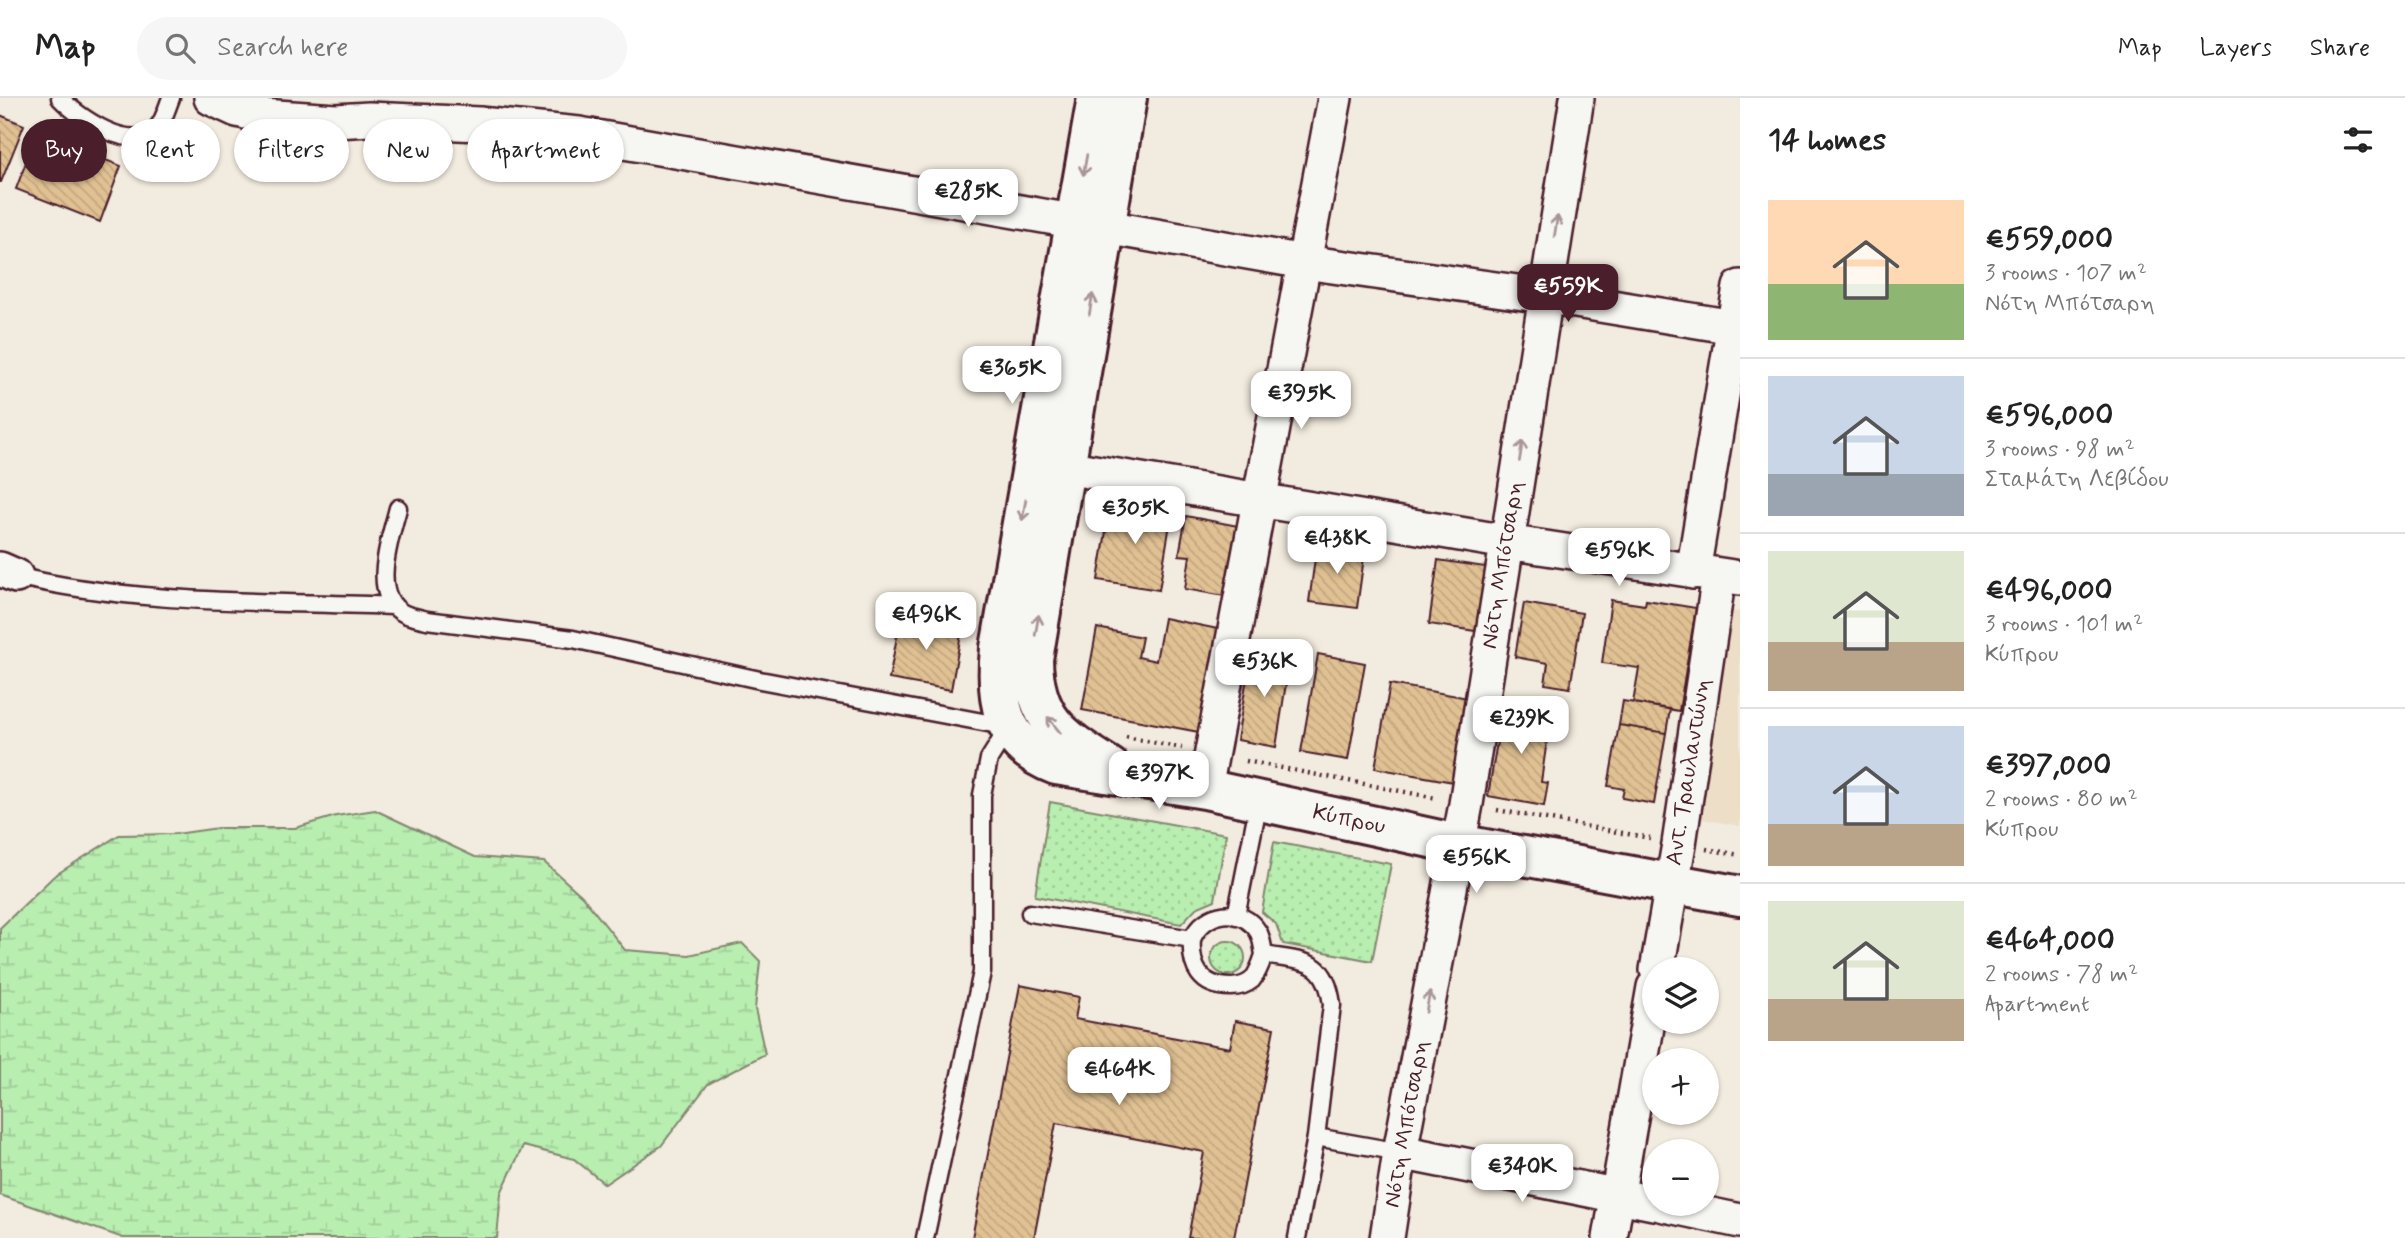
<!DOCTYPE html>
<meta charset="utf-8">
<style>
:root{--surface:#fff;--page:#f6f6f6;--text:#222;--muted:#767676;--line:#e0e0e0;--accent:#4a1f2b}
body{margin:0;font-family:Mynerve,sans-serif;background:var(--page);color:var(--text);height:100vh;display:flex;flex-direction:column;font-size:26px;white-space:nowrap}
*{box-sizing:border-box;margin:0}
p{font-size:23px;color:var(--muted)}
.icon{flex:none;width:38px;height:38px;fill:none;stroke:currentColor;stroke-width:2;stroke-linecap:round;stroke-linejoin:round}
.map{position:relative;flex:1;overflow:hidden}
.sheet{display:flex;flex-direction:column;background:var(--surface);width:665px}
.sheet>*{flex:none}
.top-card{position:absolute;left:21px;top:21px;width:665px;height:63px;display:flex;gap:14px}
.buttons{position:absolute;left:1642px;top:859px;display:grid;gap:14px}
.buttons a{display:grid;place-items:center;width:77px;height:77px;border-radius:50%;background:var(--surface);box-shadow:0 2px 5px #0004;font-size:35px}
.price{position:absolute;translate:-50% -60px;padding:0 16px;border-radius:14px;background:#fff;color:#222;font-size:23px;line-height:46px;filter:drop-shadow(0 2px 4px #0008)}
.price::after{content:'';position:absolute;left:50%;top:42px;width:21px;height:16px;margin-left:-10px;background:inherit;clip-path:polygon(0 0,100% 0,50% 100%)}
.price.on{background:var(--accent);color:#fff}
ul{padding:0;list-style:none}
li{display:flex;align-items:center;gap:21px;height:175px;padding:0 28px}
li+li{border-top:2px solid var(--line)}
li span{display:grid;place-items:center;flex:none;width:196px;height:140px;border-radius:0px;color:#555}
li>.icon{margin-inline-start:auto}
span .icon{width:84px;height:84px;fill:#fffc;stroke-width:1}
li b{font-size:30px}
h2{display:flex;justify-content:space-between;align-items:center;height:84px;padding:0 28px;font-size:30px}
.chip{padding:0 24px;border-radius:32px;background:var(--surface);box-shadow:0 2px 5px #0004;font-size:24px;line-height:63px}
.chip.on{background:var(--accent);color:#fff}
header{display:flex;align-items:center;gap:42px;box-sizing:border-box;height:98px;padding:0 35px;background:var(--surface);border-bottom:2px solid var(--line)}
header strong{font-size:33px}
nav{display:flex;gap:38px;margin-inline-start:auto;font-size:24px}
.search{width:490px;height:63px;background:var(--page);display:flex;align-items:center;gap:18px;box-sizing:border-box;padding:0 24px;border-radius:38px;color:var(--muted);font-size:26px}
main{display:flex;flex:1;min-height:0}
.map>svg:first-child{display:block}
.built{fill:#eddec8}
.grass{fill:url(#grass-dots);stroke:#81866e;stroke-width:2}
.wetland{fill:url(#wetland-marsh);stroke:#81866e;stroke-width:2}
.building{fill:url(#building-back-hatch);stroke:#4a1f2b;stroke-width:2}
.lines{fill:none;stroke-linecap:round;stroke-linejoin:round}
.lane-casing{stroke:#4a1f2b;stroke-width:21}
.street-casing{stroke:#4a1f2b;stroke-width:38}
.secondary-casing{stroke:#4a1f2b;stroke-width:44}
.path{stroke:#4a1f2b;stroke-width:4.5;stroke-dasharray:2 5;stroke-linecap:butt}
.lane{stroke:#f6f6f2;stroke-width:16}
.street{stroke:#f6f6f2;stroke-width:33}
.secondary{stroke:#f6f6f2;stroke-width:38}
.oneway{stroke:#a99598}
.labels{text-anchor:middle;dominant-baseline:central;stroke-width:5;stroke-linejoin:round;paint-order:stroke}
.street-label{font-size:23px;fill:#4a1f2b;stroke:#f6f6f2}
</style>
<header>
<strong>Map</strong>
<div class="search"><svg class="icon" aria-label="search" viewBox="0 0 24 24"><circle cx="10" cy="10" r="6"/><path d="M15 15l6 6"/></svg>Search here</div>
<nav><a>Map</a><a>Layers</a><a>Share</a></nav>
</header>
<main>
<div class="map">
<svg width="1740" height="1140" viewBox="0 0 1740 1140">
<defs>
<pattern id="grass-dots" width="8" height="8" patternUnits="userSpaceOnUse" patternTransform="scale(1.75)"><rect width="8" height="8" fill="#b8eeb0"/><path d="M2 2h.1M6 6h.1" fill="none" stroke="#a0cc98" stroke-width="1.8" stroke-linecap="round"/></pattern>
<pattern id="wetland-marsh" width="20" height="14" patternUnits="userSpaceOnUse" patternTransform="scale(1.75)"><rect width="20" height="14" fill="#b8eeb0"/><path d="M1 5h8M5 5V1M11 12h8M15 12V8" fill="none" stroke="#a0cc98"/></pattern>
<pattern id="building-back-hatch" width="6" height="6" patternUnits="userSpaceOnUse" patternTransform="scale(1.75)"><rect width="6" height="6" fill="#e0c193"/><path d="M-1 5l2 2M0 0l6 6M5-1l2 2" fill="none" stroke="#c2a57f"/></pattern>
</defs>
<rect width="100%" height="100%" fill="#f2ebdf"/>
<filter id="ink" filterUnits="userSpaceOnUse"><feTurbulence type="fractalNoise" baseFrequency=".0143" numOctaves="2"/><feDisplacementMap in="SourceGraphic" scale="14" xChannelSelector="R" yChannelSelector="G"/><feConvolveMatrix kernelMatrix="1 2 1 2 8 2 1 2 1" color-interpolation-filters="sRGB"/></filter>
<g filter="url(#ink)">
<path class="built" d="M1731 513 1740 514V728L1697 720Z"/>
<path class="grass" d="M1050 704 1226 736 1215 802 1196 810 1181 826 1035 798Z
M1274 744 1391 766 1372 863 1283 846 1276 826 1262 814Z
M1211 860a17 17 0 1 1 34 0a17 17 0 1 1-34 0Z"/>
<path class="wetland" d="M375 712 475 759 544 764 582 798 625 852 689 857 742 845 760 863 755 911 765 956 708 986 661 1048 605 1086 574 1061 523 1048 501 1095 497 1140H123L0 1097V830L54 778 119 737 176 736 218 730H295L336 718Z"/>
<path class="building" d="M0 17 24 27 1 84H0Z
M37 35 121 68 100 124 16 91Z
M1111 403 1172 414 1159 492 1098 482Z
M1186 418 1238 428 1225 498 1185 491 1190 458 1179 457Z
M1317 446 1365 452 1357 510 1309 504Z
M1438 462 1492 470 1482 534 1429 526Z
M1611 502 1645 507 1646 502 1696 510 1679 613 1633 605 1639 570 1602 565Z
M1524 505 1582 515 1570 590 1545 586 1548 565 1515 559Z
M921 508 947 512 943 533 961 536 951 592 889 581 899 528 917 531Z
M1164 520 1218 531 1199 634 1082 612 1097 530 1142 539 1138 559 1156 563Z
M1251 554 1290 560 1276 649 1237 642Z
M1318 556 1365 565 1348 662 1301 654Z
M1390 586 1474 601 1459 685 1375 670Z
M1623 603 1670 611 1666 635 1619 627Z
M1503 608 1551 614 1541 684 1548 685 1544 708 1488 698Z
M1619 627 1666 635 1654 706 1622 700 1624 691 1608 688Z
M1020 887 1079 899 1075 921 1230 950 1235 923 1274 930 1234 1140H1188L1204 1054 1056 1025 1034 1140H972Z"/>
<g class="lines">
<g class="lane-casing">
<path id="lane" d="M60 0C78 19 132 57 157 30 164 23 167 9 171 0
M398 410C391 439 368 499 405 516 411 519 420 520 427 522L573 541 760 582 1009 629 989 661 982 697V874L925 1140
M16 478C136 507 270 503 393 508
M1030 815 1192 841C1204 813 1242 806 1259 835 1262 842 1263 850 1264 857 1305 864 1326 860 1332 907L1316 1039
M1236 818 1259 703
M1192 841C1190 869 1200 889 1231 889 1238 889 1246 887 1252 882 1258 875 1261 866 1264 857
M1297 1140 1316 1039 1400 1054"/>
</g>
<g class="street-casing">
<path id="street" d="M211 0 237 12 262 18 336 23 369 21 480 26 579 36 1304 164 1545 198 1740 230
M1041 365 1507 444 1740 480
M0 471 16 478
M1693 474 1740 189
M1205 691 1335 0
M1657 872 1679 746 1719 477
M1400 1054 1654 1105
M1660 1106 1740 1123
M1387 1140 1400 1054 1466 706 1577 0
M1610 1140 1654 889"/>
</g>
<g class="secondary-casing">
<path id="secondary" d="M1097 0 1000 550C995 602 1000 646 1056 667L1205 691 1458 746 1740 798
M1111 670C1064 640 1034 624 1033 561L1127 0"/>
</g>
<path class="path" d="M1126 639 1182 650
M1246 663 1436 700
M1497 712 1650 740
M1706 751 1740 757"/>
<use href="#lane" class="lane"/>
<use href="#street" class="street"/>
<use href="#secondary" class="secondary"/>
</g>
<defs><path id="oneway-shaft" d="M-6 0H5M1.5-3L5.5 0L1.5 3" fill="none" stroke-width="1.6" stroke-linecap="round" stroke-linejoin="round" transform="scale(1.75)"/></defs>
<g class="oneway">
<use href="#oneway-shaft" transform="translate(1085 67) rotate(100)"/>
<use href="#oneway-shaft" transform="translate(1556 128) rotate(-81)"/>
<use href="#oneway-shaft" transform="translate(1091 206) rotate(-81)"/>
<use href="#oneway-shaft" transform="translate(1521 353) rotate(-81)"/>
<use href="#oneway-shaft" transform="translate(1024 412) rotate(100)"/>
<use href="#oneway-shaft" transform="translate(1037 527) rotate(-80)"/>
<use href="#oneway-shaft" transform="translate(1054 627) rotate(-129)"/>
<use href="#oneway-shaft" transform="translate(1428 904) rotate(-79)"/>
</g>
</g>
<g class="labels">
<g class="street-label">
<text transform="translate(1503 467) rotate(-81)">Νότη Μπότσαρη</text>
<text transform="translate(1689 674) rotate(-81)">Αντ. Τραυλαντώνη</text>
<text transform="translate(1349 722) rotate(12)">Κύπρου</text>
<text transform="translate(1407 1026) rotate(-80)">Νότη Μπότσαρη</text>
</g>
</g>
</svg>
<div class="buttons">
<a><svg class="icon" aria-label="layers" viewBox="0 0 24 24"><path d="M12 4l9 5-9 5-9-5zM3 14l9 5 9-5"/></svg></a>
<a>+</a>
<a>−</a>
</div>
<b class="price" style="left:968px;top:131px">€285K</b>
<b class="price on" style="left:1568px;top:226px">€559K</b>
<b class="price" style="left:1012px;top:308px">€365K</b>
<b class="price" style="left:1301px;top:333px">€395K</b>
<b class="price" style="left:1135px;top:448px">€305K</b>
<b class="price" style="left:1337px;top:478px">€438K</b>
<b class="price" style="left:1619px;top:490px">€596K</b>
<b class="price" style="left:926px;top:554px">€496K</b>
<b class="price" style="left:1264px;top:601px">€536K</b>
<b class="price" style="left:1521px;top:658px">€239K</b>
<b class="price" style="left:1159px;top:713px">€397K</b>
<b class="price" style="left:1476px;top:797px">€556K</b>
<b class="price" style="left:1119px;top:1009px">€464K</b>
<b class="price" style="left:1522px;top:1106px">€340K</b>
<div class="top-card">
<a class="chip on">Buy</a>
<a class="chip">Rent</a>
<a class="chip">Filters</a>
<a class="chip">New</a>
<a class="chip">Apartment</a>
</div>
</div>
<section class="sheet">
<h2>14 homes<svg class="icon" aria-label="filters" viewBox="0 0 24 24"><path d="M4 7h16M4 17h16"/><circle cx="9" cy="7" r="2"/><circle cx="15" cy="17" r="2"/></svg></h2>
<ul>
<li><span style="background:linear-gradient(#ffd9b3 60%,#8fb573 0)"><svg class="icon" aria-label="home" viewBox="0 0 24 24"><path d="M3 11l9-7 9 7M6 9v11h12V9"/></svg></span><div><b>€559,000</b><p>3 rooms · 107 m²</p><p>Νότη Μπότσαρη</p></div></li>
<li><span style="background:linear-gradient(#c9d6e8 70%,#9aa5b1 0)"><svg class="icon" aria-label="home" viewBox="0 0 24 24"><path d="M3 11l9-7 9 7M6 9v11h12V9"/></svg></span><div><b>€596,000</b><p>3 rooms · 98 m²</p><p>Σταμάτη Λεβίδου</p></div></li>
<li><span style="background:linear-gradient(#dfe7d0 65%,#b9a48a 0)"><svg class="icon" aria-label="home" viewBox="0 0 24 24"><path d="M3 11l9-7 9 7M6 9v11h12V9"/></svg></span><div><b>€496,000</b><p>3 rooms · 101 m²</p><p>Κύπρου</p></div></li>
<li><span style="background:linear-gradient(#c9d6e8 70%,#b9a48a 0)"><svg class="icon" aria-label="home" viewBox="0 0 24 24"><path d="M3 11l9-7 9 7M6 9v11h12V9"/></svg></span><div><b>€397,000</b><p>2 rooms · 80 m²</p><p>Κύπρου</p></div></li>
<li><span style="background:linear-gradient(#dfe7d0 70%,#b9a48a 0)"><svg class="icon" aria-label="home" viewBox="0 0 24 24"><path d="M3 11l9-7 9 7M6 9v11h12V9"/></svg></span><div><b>€464,000</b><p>2 rooms · 78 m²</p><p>Apartment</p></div></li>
</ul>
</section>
</main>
